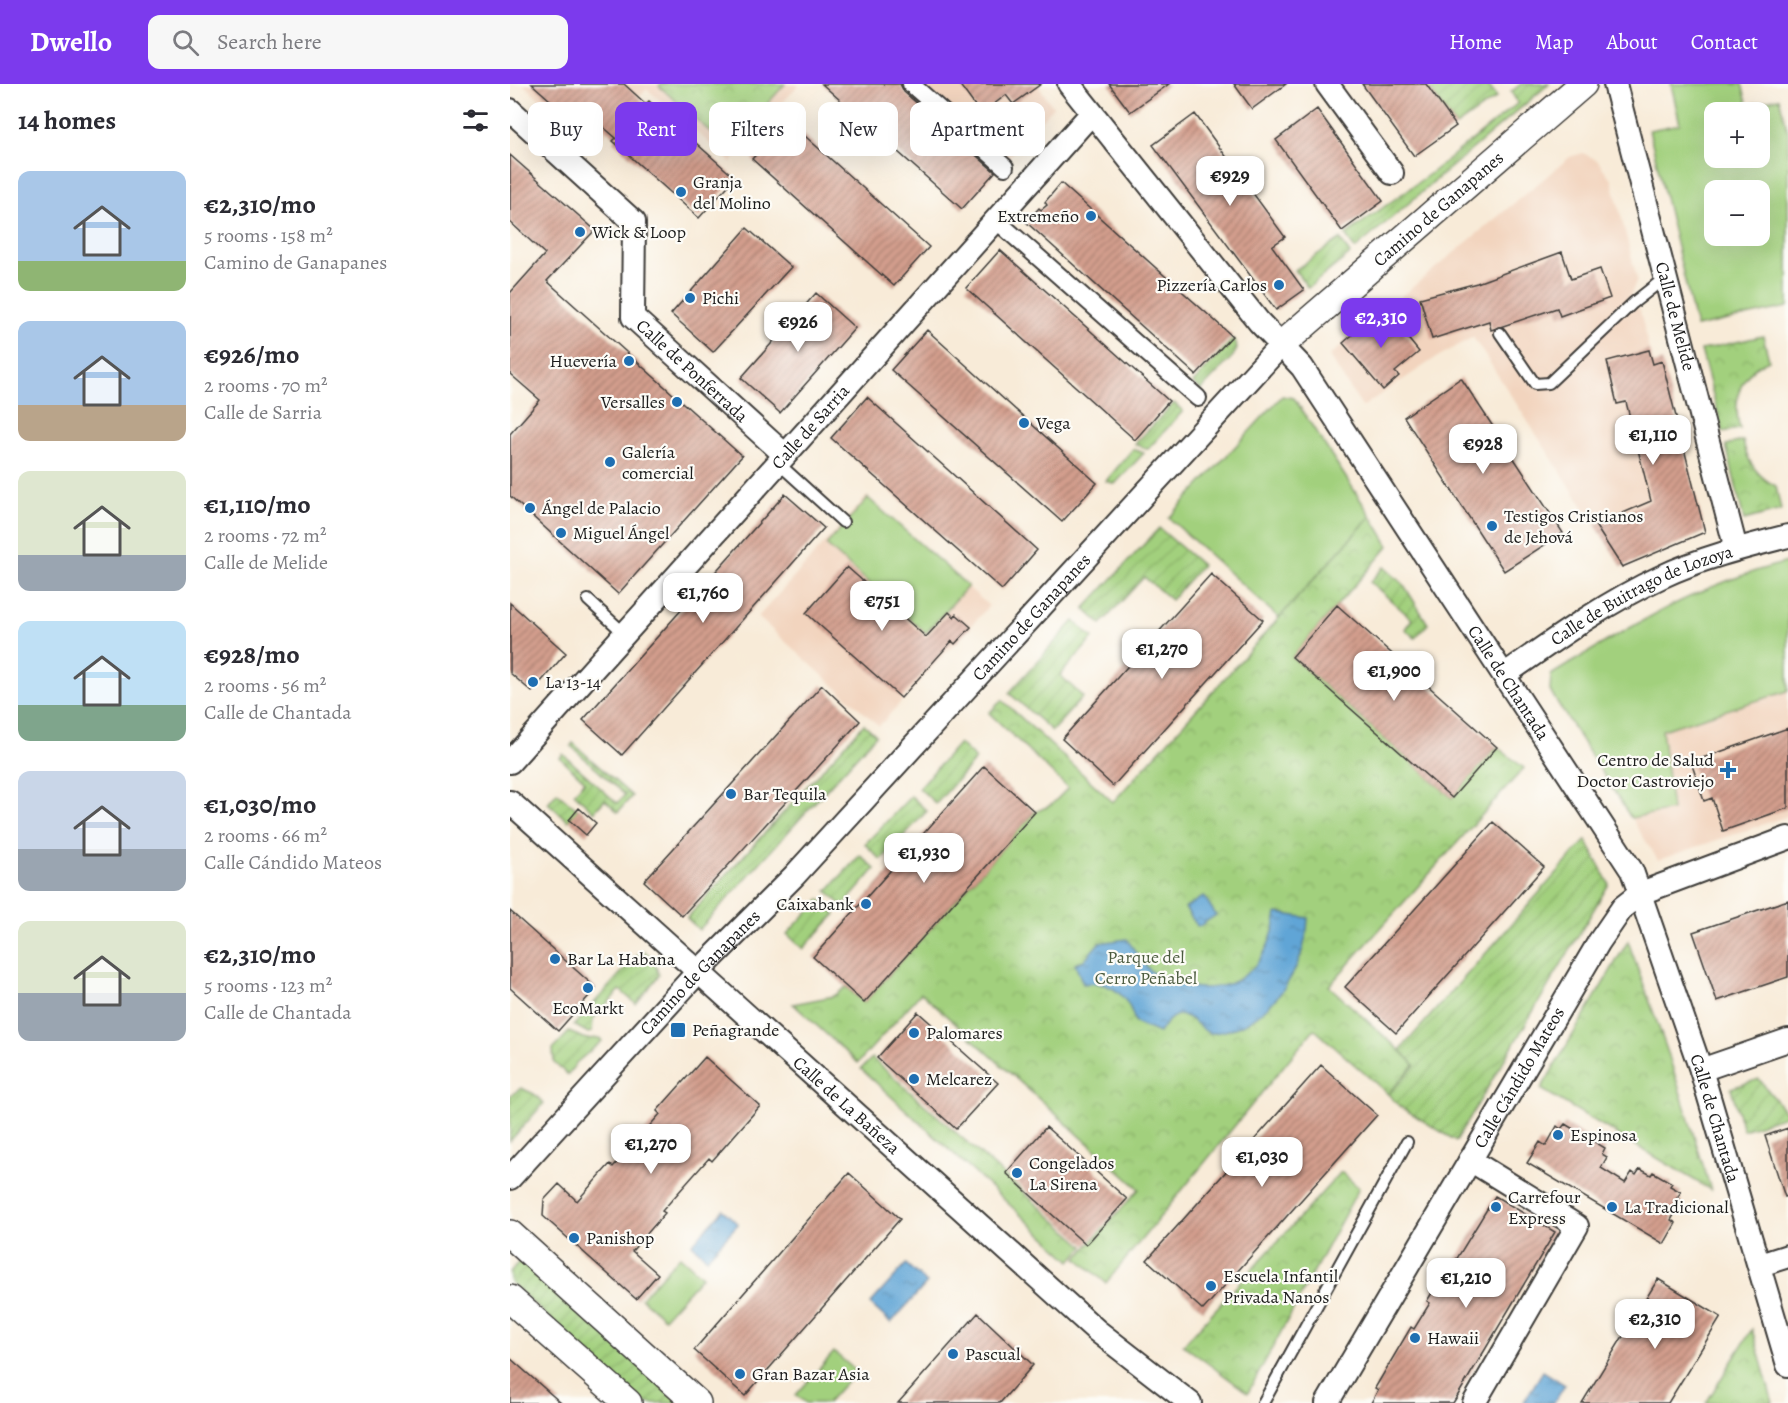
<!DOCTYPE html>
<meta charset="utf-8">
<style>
:root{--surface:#fff;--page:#f7f7f7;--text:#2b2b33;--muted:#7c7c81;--accent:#7c3aed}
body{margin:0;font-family:Alegreya,serif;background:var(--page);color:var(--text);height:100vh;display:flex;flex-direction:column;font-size:22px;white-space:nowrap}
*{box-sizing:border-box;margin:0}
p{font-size:20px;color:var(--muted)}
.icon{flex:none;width:33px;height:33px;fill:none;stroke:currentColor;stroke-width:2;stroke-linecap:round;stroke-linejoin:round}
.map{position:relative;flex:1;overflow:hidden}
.drawer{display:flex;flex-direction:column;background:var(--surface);width:510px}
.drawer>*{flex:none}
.banner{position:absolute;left:18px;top:18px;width:570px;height:54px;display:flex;gap:12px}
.tools{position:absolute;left:1194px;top:18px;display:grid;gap:12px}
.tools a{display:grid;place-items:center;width:66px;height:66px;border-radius:12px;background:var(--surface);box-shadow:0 6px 24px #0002;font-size:30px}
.price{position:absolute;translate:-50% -51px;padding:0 14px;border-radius:12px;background:#fff;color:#222;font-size:20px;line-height:39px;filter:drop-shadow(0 2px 3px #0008)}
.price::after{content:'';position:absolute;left:50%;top:36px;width:18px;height:14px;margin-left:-9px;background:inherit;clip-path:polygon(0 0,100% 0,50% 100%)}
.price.on{background:var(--accent);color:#fff}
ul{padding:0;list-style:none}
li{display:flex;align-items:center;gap:18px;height:150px;padding:0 18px}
li span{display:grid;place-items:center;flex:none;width:168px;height:120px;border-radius:12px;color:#555}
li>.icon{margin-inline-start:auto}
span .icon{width:72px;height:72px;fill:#fffc;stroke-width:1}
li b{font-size:26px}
h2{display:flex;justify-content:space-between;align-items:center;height:72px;padding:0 18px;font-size:26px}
.pill{padding:0 21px;border-radius:12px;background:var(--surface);box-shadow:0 6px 24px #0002;font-size:21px;line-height:54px}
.pill.on{background:var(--accent);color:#fff}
header{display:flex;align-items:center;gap:36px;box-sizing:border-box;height:84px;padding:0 30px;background:var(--accent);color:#fff}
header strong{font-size:28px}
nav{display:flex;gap:33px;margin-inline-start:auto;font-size:21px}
.search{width:420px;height:54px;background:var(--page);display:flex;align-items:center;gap:15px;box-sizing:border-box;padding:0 21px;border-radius:12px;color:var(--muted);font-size:22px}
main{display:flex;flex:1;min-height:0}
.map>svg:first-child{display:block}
.built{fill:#f2d4be}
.grass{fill:#a2d07d;stroke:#5f764c;stroke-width:1.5;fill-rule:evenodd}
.park{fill:url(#park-crowns);stroke:#5f764c;stroke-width:1.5}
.garden{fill:url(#garden-furrows);stroke:#5f764c;stroke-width:1.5}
.water{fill:url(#water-ripples);stroke:#3e6079;stroke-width:1.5}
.building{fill:url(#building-hatch)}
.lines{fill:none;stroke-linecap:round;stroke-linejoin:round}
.service-casing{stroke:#3d3b38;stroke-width:14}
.pedestrian-casing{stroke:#3d3b38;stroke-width:20}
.minor-casing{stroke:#3d3b38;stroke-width:26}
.tertiary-casing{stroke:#3d3b38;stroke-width:30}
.service{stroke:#fff;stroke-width:10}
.pedestrian{stroke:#fff;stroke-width:16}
.minor{stroke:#fff;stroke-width:22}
.tertiary{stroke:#fff;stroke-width:27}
.poi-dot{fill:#1f6fb2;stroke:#fdfcf7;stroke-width:2}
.labels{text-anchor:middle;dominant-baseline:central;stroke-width:4.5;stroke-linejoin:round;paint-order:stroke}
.poi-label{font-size:18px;fill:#1c1c1c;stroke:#fdfcf7;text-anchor:start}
.street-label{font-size:18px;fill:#1c1c1c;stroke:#fdfcf7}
.park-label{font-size:18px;fill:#4b5b3e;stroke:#fdfcf7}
</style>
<header>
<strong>Dwello</strong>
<div class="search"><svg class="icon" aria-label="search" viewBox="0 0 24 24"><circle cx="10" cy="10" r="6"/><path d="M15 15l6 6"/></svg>Search here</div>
<nav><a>Home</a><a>Map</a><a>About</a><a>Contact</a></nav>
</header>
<main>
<section class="drawer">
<h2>14 homes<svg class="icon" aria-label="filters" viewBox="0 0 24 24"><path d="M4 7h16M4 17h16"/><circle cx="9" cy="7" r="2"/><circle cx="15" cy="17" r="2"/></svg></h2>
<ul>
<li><span style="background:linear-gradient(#a9c7e8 75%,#8fb573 0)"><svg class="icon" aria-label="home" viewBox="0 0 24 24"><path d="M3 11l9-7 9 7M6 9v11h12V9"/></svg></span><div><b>€2,310/mo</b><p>5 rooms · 158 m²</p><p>Camino de Ganapanes</p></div></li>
<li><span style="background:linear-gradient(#a9c7e8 70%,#b9a48a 0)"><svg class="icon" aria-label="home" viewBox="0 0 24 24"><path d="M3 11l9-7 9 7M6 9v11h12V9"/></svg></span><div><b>€926/mo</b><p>2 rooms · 70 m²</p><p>Calle de Sarria</p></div></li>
<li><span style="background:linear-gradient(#dfe7d0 70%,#9aa5b1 0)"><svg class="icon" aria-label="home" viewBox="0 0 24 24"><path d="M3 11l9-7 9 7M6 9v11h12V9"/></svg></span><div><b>€1,110/mo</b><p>2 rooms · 72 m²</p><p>Calle de Melide</p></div></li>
<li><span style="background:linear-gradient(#bfe0f5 70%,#7fa58c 0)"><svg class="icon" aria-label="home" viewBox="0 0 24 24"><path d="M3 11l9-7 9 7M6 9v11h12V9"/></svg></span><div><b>€928/mo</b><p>2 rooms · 56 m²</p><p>Calle de Chantada</p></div></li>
<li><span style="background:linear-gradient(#c9d6e8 65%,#9aa5b1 0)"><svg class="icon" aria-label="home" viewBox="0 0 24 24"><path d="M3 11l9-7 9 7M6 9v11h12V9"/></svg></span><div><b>€1,030/mo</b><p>2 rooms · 66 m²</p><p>Calle Cándido Mateos</p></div></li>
<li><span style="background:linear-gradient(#dfe7d0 60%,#9aa5b1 0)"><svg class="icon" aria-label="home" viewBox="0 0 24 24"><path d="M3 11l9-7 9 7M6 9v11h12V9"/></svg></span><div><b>€2,310/mo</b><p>5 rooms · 123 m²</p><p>Calle de Chantada</p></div></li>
</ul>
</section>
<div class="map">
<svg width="1278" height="1319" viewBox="0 0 1278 1319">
<defs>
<pattern id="park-crowns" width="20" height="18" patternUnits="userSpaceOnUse" patternTransform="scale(1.5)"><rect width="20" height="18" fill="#a2d07d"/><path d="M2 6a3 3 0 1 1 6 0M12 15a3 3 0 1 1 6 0" fill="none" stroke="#8bb26b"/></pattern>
<pattern id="garden-furrows" width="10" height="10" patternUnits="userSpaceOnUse" patternTransform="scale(1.5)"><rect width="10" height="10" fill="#a2d07d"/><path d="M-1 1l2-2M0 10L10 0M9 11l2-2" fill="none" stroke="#8bb26b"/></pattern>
<pattern id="water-ripples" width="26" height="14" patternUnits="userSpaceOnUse" patternTransform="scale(1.5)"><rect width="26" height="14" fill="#61a5d6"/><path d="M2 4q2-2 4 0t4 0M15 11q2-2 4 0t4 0" fill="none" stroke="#4f86ad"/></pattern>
<pattern id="building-hatch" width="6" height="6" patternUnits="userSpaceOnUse" patternTransform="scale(1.5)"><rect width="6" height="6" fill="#d39e8d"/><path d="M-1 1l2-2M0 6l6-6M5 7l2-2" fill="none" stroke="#aa8072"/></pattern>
</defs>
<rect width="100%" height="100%" fill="#fdfcf7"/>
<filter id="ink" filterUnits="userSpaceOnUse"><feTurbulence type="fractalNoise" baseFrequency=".0167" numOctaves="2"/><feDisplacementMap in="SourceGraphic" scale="12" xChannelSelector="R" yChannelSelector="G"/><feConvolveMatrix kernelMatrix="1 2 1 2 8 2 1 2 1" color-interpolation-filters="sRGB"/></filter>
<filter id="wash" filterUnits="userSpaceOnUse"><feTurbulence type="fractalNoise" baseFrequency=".008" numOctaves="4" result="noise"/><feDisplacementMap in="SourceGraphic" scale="24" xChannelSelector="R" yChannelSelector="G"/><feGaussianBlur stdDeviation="1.35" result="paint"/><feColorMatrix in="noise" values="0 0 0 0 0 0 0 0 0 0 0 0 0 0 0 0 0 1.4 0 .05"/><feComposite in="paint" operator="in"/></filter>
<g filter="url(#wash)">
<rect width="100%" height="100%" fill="#f8ebd8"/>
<path class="built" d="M13 0H289L221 78 137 5 91 54 79 45 72 52Z
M410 0H527L543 23 497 75Z
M1073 69 1087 76 1102 96 1127 195 1119 215 1130 226 1139 266 1097 277 1107 320 1116 318 1141 417 1085 441 963 253 924 275 852 323 819 272 1060 73Z
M357 412 479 522 369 642 248 533Z
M1278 607V732L1148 776 1121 734 1162 726 1152 646Z"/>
<path class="grass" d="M1161 0H1232L1238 21 1269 14 1278 48V223L1186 243 1139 46 1170 40ZM1250 28V74H1204V28ZM1250 106V152H1204V106Z
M772 312 784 314 861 432 769 534 659 434Z
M358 414 458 502 416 549 316 461Z
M1278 478V607L1152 646 1162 726 1121 734 1040 607 1041 591C1117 544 1190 499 1278 478Z
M170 1172 192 1192 154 1234 131 1214Z
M324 1268 346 1287 317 1319H296L286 1311Z"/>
<path class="park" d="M151 0H275L218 64 149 2Z
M1253 252 1259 276C1229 289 1222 316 1230 345L1213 348 1191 266Z
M1233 357C1237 377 1247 393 1266 402L1271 426 1234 436 1216 361Z
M861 432 879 462 782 573 942 714 987 663 1014 684 819 902 905 980 878 1010 804 945 596 1199 567 1174 629 1105 411 909 348 979 283 920 324 912 336 903 354 919 525 728 541 721 558 704 479 629 492 616 603 718Z
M1118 857 1158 969 1201 1106 1031 1005Z
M362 974 574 1162 561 1177 351 985Z
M831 1088 849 1104 738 1309 673 1261Z
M1242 1245 1263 1319H1196Z"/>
<path class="garden" d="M916 0H977L987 13 946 42Z
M1011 0H1039L845 165 835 151 921 89 1008 19 1001 8Z
M830 155 840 170 798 204 785 186Z
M723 255 726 258 727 265 723 272 691 306 683 299Z
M664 319 673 327 638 365 625 360Z
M623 365 634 369 605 400 596 397Z
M649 444 692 481 661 516 634 493 591 540 574 525Z
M874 483 894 501 918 540 905 554 895 545 902 535 860 498Z
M564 537 583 554 550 591 573 613 542 647 499 609Z
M354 640 366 651 189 846 177 834Z
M63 659 122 712 108 728 95 716 84 728 64 709 75 697 50 674 53 670 107 719 115 711 61 662Z
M449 659 466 675 426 720 409 704Z
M47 708 68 726 58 737 38 719Z
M401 712 417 727 371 776 355 760Z
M1076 756 1099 800 946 1057 889 1022 878 1010 905 981 890 966Z
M350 771 365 785 333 822 317 807Z
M310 815 326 830 293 865 277 850Z
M134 867 143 874 149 891 126 920 110 906 83 935 82 948 78 949 64 941 130 868Z
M59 948 76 955 90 954 92 957 66 979 58 991 44 979 43 965Z
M1249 995 1278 1031 1233 1046 1221 1004Z
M11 1004 24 1010 34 1019 0 1057V1012Z
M11 1175 172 1319H131L0 1198V1188Z"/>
<path class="water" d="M694 812 706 831 688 843 675 824Z
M767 829 798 834C796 886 759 942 704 949 688 952 674 907 649 949L625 939C620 913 601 895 573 900L565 880 574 876 589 859 617 855C626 869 636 886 650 894 660 899 670 901 681 903 732 910 760 876 767 829Z
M213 1126 228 1140 197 1174 182 1160Z
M396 1180 417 1199 381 1239 360 1220Z
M1033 1287 1055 1301 1044 1319H1013Z"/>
<g id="blocks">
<path class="building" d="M22 0H114L136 20 139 17 225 94 189 134 103 57 106 54 68 21 58 32Z
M312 0H390L394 8 485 88 452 125Z
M449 0H531L503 20 496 11 471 30Z
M599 0H659L620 28Z
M724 0H776L742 25Z
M852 0H916L946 42 904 72Z
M807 25 873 117 832 147 766 56Z
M685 30 775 153 762 162 794 206 766 226 643 61Z
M277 36 419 163 384 202 242 75Z
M0 71 85 146 37 197 232 372 108 510 0 412V350L30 316 0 290V209L35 170 0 138Z
M551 99 722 252 686 291 516 138 529 124 531 126 537 121 535 118Z
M237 144 281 183 203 268 161 230Z
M490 166 659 317 625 356 456 204Z
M1052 168 1061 195 1090 185 1100 214 1050 232 1047 224 981 246 979 237 922 255 910 214 967 199Z
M306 209 345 244 270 329 231 294Z
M871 226 875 232 878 230 909 268 885 288 889 292 873 306 833 259Z
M417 246 587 399 552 438 381 286Z
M1139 266 1143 280 1152 277 1195 448 1112 483 1085 441 1141 417 1116 318 1107 320 1097 277Z
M951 294 1053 449 994 487 894 333Z
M357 313 527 466 492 506 321 354Z
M275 410 314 444 112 671 73 636Z
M337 483 416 553 439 528 444 533 446 530 461 543 445 560 442 557 391 614 296 529Z
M701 490 753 536 603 702 552 655Z
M0 519 56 569 22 608 0 589Z
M827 521 987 663 942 714 782 573Z
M312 601 350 637 172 832 134 797Z
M1278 644V724L1213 747 1202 714 1194 717 1181 678Z
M474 682 525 728 354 919 303 873Z
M69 724 86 739 76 751 59 736Z
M983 738 1034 783 886 949 835 903Z
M1278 816V893L1207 917 1183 848Z
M0 827 86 904 48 947 0 904Z
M408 928 488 999 446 1045 367 974Z
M195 973 250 1022 202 1077 199 1074 152 1127 155 1129 122 1167 148 1190 126 1215 33 1132 34 1116 49 1100 67 1117 100 1080 103 1083 150 1030 147 1027Z
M811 981 867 1031 693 1226 637 1176Z
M1055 1040 1095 1064 1092 1070 1097 1073 1091 1084 1115 1099 1122 1088 1126 1091 1130 1085 1141 1091 1143 1088 1162 1099 1160 1102 1171 1108 1167 1114 1172 1117 1161 1136 1166 1139 1154 1160 1017 1079 1030 1058 1036 1062 1047 1042 1051 1045Z
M536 1043 617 1115 576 1161 496 1089Z
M1278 1044V1112L1275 1113 1255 1052Z
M339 1089 390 1135 235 1312 184 1266Z
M985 1112 1045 1148 948 1311 943 1319H861L868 1306 865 1304 901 1243 904 1245 920 1219 917 1217 929 1197 932 1199Z
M1148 1195 1211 1233 1158 1319H1072Z
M468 1229 523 1281 490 1319H388Z
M0 1274 51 1319H0Z"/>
</g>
</g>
<g filter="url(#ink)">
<use href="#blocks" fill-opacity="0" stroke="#3d3b38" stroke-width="1.5"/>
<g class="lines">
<g class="service-casing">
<path id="service" d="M990 249 1025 300 1039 299 1123 219 1156 193
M268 379 333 438
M78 516 115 550
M753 1319 897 1058"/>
</g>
<g class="pedestrian-casing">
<path id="pedestrian" d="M401 0 495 83
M486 136 688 314"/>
</g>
<g class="minor-casing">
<g id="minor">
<path id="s1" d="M559 0 749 238 792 283 1122 787 1191 986 1278 1281"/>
<path d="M817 0 882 89"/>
<path id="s2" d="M1105 0 1226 465"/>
<path id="s3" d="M0 26 124 138 123 233 275 371"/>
<path id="s4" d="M994 591C1044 556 1095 519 1151 493 1191 474 1235 463 1278 452"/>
<path id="s5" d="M0 678 580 31"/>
<path id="s6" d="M0 718 586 1246 680 1319"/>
<path d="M1191 986 1278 956"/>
<path d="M960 1076 1067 1142 964 1319"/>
<path id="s7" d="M0 1094 187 889 284 792 771 261"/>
<path d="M1250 1181 1278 1172"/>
<path id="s8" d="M817 1319 1089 858 1113 823 1131 809 1278 754"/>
</g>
</g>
<g class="tertiary-casing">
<g id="tertiary">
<path id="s9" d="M771 261 1073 0"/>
<path d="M0 1150 187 1319"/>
<path d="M0 1215 118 1319"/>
</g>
</g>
<use href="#service" class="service"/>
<use href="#pedestrian" class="pedestrian"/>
<use href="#minor" class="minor"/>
<use href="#tertiary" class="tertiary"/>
</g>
</g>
<g class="poi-dot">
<circle cx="171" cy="108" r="6"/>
<circle cx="581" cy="132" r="6"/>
<circle cx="70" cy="148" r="6"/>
<circle cx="769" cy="201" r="6"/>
<circle cx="180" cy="214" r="6"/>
<circle cx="119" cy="277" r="6"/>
<circle cx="167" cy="318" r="6"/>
<circle cx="514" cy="339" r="6"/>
<circle cx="100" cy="378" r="6"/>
<circle cx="20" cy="424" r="6"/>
<circle cx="982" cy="442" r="6"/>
<circle cx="51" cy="449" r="6"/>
<circle cx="23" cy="598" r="6"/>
<path d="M1215 677h6v6h6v6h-6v6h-6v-6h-6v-6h6z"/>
<circle cx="221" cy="710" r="6"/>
<circle cx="356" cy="820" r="6"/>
<circle cx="45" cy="875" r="6"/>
<circle cx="78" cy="904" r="6"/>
<rect x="160" y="938" width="16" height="16" rx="3"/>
<circle cx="404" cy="949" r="6"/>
<circle cx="404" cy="995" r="6"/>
<circle cx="1048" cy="1051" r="6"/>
<circle cx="507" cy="1089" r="6"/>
<circle cx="986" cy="1123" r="6"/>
<circle cx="1102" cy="1123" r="6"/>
<circle cx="64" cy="1154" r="6"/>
<circle cx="701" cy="1202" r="6"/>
<circle cx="905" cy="1254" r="6"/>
<circle cx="443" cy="1270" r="6"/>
<circle cx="230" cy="1290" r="6"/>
</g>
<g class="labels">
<g class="poi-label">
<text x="183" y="98">Granja<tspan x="183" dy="21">del Molino</tspan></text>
<text x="569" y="132" text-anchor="end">Extremeño</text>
<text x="82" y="148">Wick &amp; Loop</text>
<text x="757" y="201" text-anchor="end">Pizzería Carlos</text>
<text x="192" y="214">Pichi</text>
<text x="107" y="277" text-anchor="end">Huevería</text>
<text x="155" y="318" text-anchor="end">Versalles</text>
<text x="526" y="339">Vega</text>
<text x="112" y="368">Galería<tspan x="112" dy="21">comercial</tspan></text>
<text x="32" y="424">Ángel de Palacio</text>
<text x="994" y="432">Testigos Cristianos<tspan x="994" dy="21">de Jehová</tspan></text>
<text x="63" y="449">Miguel Ángel</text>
<text x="35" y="598">La 13-14</text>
<text x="1204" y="676" text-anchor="end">Centro de Salud<tspan x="1204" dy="21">Doctor Castroviejo</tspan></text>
<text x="233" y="710">Bar Tequila</text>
<text x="344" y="820" text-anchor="end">Caixabank</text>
<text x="57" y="875">Bar La Habana</text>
<text x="78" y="924" text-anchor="middle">EcoMarkt</text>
<text x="182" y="946">Peñagrande</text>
<text x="416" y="949">Palomares</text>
<text x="416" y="995">Melcarez</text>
<text x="1060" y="1051">Espinosa</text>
<text x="519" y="1079">Congelados<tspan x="519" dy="21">La Sirena</tspan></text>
<text x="998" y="1113">Carrefour<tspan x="998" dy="21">Express</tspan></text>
<text x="1114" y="1123">La Tradicional</text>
<text x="76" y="1154">Panishop</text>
<text x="713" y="1192">Escuela Infantil<tspan x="713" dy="21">Privada Nanos</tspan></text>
<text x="917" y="1254">Hawaii</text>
<text x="455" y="1270">Pascual</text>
<text x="242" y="1290">Gran Bazar Asia</text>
</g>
<g class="street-label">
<text stroke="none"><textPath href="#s9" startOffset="208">Camino de Ganapanes</textPath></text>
<text stroke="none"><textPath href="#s2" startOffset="240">Calle de Melide</textPath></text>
<text stroke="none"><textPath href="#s3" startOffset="342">Calle de Ponferrada</textPath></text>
<text stroke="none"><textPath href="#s5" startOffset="450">Calle de Sarria</textPath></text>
<text stroke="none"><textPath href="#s4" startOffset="160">Calle de Buitrago de Lozoya</textPath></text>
<text stroke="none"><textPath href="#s7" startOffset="766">Camino de Ganapanes</textPath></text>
<text stroke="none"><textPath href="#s1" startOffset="744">Calle de Chantada</textPath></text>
<text stroke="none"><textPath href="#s7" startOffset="280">Camino de Ganapanes</textPath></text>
<text stroke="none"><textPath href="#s8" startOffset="378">Calle Cándido Mateos</textPath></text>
<text stroke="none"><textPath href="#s6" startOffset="453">Calle de La Bañeza</textPath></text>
<text stroke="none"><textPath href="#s1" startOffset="1230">Calle de Chantada</textPath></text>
</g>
<g class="park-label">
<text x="636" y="873">Parque del<tspan x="636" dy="21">Cerro Peñabel</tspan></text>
</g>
</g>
</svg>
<div class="tools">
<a>+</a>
<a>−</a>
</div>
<b class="price" style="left:720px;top:123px">€929</b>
<b class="price on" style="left:871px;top:265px">€2,310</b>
<b class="price" style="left:288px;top:269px">€926</b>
<b class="price" style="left:1143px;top:382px">€1,110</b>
<b class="price" style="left:973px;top:391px">€928</b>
<b class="price" style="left:193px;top:540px">€1,760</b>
<b class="price" style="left:372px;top:548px">€751</b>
<b class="price" style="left:652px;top:596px">€1,270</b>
<b class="price" style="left:884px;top:618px">€1,900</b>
<b class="price" style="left:414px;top:800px">€1,930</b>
<b class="price" style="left:141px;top:1091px">€1,270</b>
<b class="price" style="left:752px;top:1104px">€1,030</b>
<b class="price" style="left:956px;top:1225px">€1,210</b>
<b class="price" style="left:1145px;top:1266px">€2,310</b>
<div class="banner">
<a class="pill">Buy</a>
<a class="pill on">Rent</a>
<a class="pill">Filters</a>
<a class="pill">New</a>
<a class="pill">Apartment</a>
</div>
</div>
</main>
